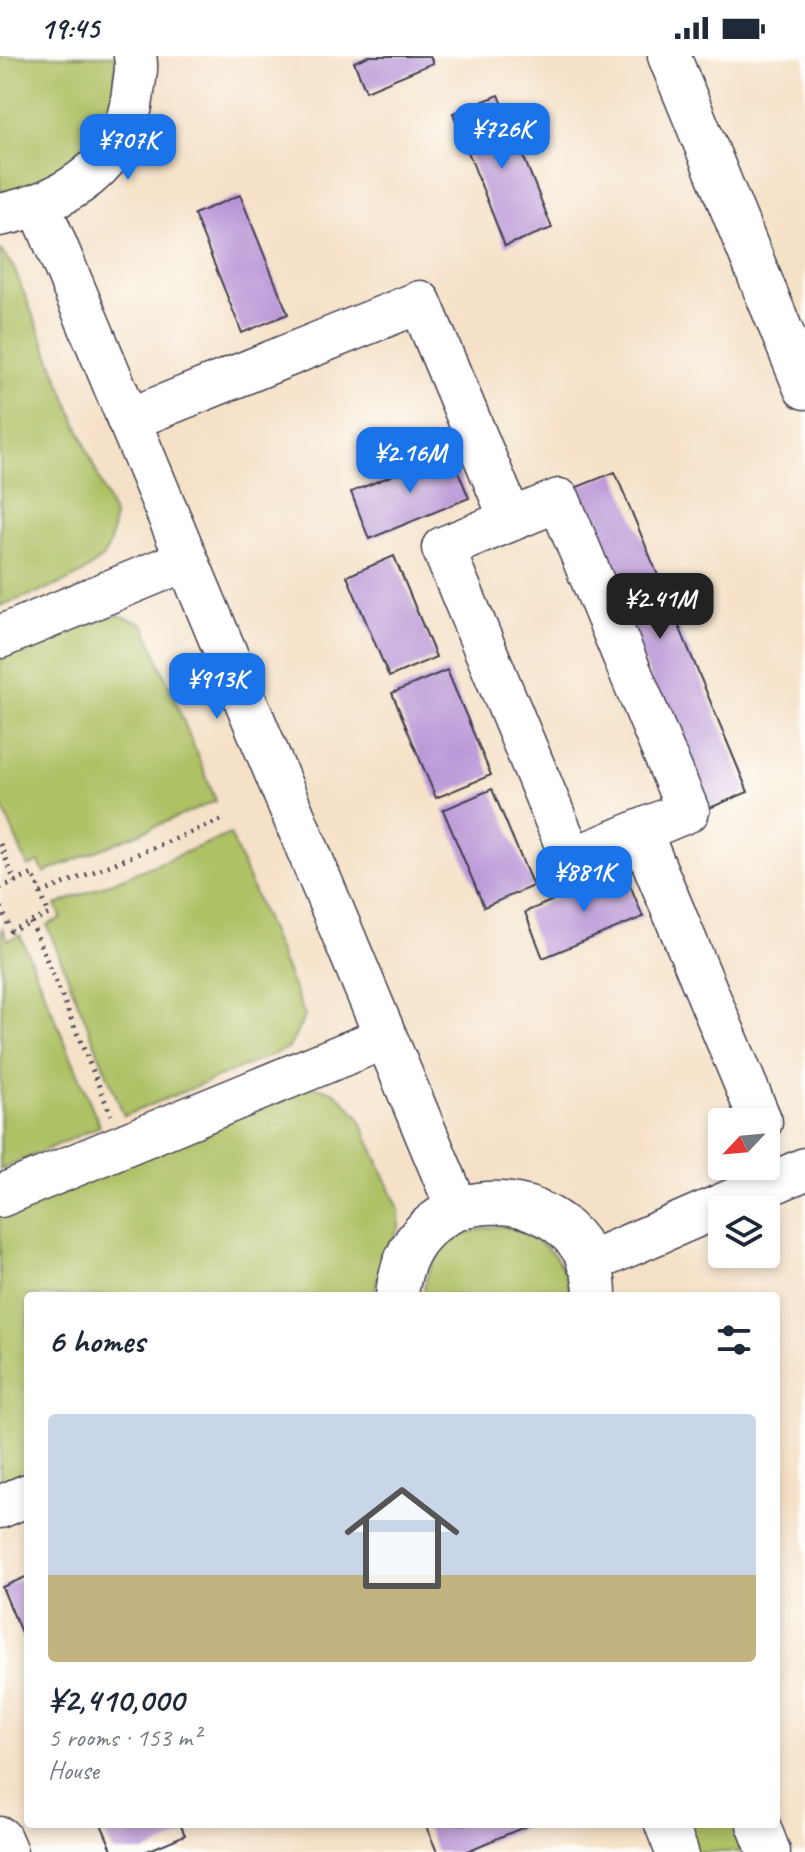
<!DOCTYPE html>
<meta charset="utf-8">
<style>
:root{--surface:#fff;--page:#f6f6f7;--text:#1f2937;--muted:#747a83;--line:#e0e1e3;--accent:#1a73e8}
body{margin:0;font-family:Caveat,sans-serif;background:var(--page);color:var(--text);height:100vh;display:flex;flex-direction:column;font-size:30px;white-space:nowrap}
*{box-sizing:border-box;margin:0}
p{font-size:26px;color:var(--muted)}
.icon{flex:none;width:44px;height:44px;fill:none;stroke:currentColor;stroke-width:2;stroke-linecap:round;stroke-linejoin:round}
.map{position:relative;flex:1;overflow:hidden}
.details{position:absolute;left:24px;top:1236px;width:756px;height:536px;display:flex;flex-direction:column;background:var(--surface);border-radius:8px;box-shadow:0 4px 12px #0003}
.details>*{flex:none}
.needle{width:52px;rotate:244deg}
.tools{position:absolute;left:708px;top:1052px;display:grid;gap:16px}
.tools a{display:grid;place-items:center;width:72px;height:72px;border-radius:8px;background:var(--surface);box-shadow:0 4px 12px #0003;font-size:40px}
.price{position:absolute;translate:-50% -68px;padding:0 18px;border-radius:16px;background:var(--accent);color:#fff;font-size:26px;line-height:52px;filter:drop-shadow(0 2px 4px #0008)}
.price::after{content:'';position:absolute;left:50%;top:48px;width:24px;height:18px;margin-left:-12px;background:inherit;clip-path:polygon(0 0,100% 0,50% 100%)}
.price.current{background:#222;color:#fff}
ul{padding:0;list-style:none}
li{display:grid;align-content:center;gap:16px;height:424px;padding:0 24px}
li+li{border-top:2px solid var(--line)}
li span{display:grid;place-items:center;height:248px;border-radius:8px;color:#555}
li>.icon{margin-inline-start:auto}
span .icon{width:144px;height:144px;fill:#fffc;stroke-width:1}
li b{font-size:34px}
h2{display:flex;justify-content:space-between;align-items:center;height:96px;padding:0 24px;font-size:34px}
.status{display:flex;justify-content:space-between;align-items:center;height:56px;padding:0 40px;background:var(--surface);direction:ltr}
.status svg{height:22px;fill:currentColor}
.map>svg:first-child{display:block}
.green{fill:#aec165;stroke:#687250;stroke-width:2}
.building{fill:#b995d7}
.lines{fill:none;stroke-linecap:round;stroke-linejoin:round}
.minor-casing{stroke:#423f50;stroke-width:45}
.path{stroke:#423f50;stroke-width:5;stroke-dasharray:2 6;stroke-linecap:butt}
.minor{stroke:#fff;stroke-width:42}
</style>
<div class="status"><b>19:45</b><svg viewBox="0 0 49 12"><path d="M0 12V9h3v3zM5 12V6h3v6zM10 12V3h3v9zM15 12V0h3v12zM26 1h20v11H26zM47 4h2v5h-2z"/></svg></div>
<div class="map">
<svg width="805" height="1796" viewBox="0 0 805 1796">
<rect width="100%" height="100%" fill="#fdfcf7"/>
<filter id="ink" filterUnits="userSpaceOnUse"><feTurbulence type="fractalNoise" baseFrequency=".0125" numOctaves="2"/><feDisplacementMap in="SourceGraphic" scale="16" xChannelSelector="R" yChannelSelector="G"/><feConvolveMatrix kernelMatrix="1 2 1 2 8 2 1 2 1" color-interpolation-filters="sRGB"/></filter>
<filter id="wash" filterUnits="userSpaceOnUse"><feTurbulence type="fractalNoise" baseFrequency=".006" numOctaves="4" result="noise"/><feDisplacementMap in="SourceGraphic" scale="32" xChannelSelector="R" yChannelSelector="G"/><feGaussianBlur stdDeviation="1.8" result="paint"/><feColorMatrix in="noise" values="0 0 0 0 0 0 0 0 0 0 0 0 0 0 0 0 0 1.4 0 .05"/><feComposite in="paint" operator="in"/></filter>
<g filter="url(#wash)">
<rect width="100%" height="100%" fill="#f5e1c7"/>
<path class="green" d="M0 0H117C115 16 116 34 112 50 100 99 48 134 0 136Z
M0 194 13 210 114 460C112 474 112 491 102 501 79 527 31 537 0 550Z
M115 558 144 568 216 745 44 817 39 806 28 811 0 745V603Z
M230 778 305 960 289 992 124 1060 47 869 62 862 56 849Z
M2 871 8 884 20 879 100 1070 0 1114Z
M307 1029 335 1036 358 1059 399 1153V1172L382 1200 374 1240H28V1417L0 1428V1158Z
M503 1170C538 1180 567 1200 570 1240H423C427 1194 460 1173 503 1170Z
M682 1768H743L754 1796H693Z"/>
<g id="blocks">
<path class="building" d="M369 0H430L433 7 366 35 354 6Z
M499 39 552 172 505 190 453 57Z
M240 139 288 258 242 277 194 158Z
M450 396 469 442 369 483 351 436Z
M615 416 748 736 705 754 572 433Z
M394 500 436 601 389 621 347 520Z
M447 614 491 719 436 742 392 637Z
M492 733 533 830 484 851 443 754Z
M624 814 643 861 543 902 525 856Z
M28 1520V1593L2 1531Z
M101 1768H180L185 1779 145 1796H113Z
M425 1768H531L465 1796H437Z"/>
</g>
</g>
<g filter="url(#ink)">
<use href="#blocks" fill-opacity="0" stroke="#423f50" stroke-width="2"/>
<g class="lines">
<g class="minor-casing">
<path id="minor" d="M669 0 805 332
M40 151 457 1152
M0 159C65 146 125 110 133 37 134 25 138 12 135 0
M128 364 420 246 511 464
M559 444 688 755 572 803 443 492Z
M0 581 186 504
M640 775 761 1066
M0 1140 384 982
M588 1207 805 1113
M397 1240C409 1105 596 1127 595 1240
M0 1451 28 1439
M666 1768 677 1796
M758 1768 769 1796
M0 1782 6 1796"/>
</g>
<path class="path" d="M0 788 15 826
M0 832 33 818 49 858 11 875 0 849
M41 837 224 763
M31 866 111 1059"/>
<use href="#minor" class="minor"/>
</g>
</g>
</svg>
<div class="tools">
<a><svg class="needle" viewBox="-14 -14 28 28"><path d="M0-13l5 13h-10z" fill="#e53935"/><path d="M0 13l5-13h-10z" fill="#747a83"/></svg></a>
<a><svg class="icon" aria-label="layers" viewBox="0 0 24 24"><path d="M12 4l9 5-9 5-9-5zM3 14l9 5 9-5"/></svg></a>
</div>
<b class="price" style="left:502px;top:115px">¥726K</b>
<b class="price" style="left:128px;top:126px">¥707K</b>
<b class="price" style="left:410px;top:439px">¥2.16M</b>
<b class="price current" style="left:660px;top:585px">¥2.41M</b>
<b class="price" style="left:217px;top:665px">¥913K</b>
<b class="price" style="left:584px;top:858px">¥881K</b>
<section class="details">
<h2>6 homes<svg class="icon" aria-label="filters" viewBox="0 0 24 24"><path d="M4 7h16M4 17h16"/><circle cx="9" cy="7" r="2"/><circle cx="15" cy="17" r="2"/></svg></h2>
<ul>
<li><span style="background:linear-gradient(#c9d6e8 65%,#c2b280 0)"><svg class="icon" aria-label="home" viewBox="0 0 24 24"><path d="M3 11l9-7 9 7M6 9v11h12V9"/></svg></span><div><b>¥2,410,000</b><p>5 rooms · 153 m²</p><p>House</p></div></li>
</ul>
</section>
</div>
